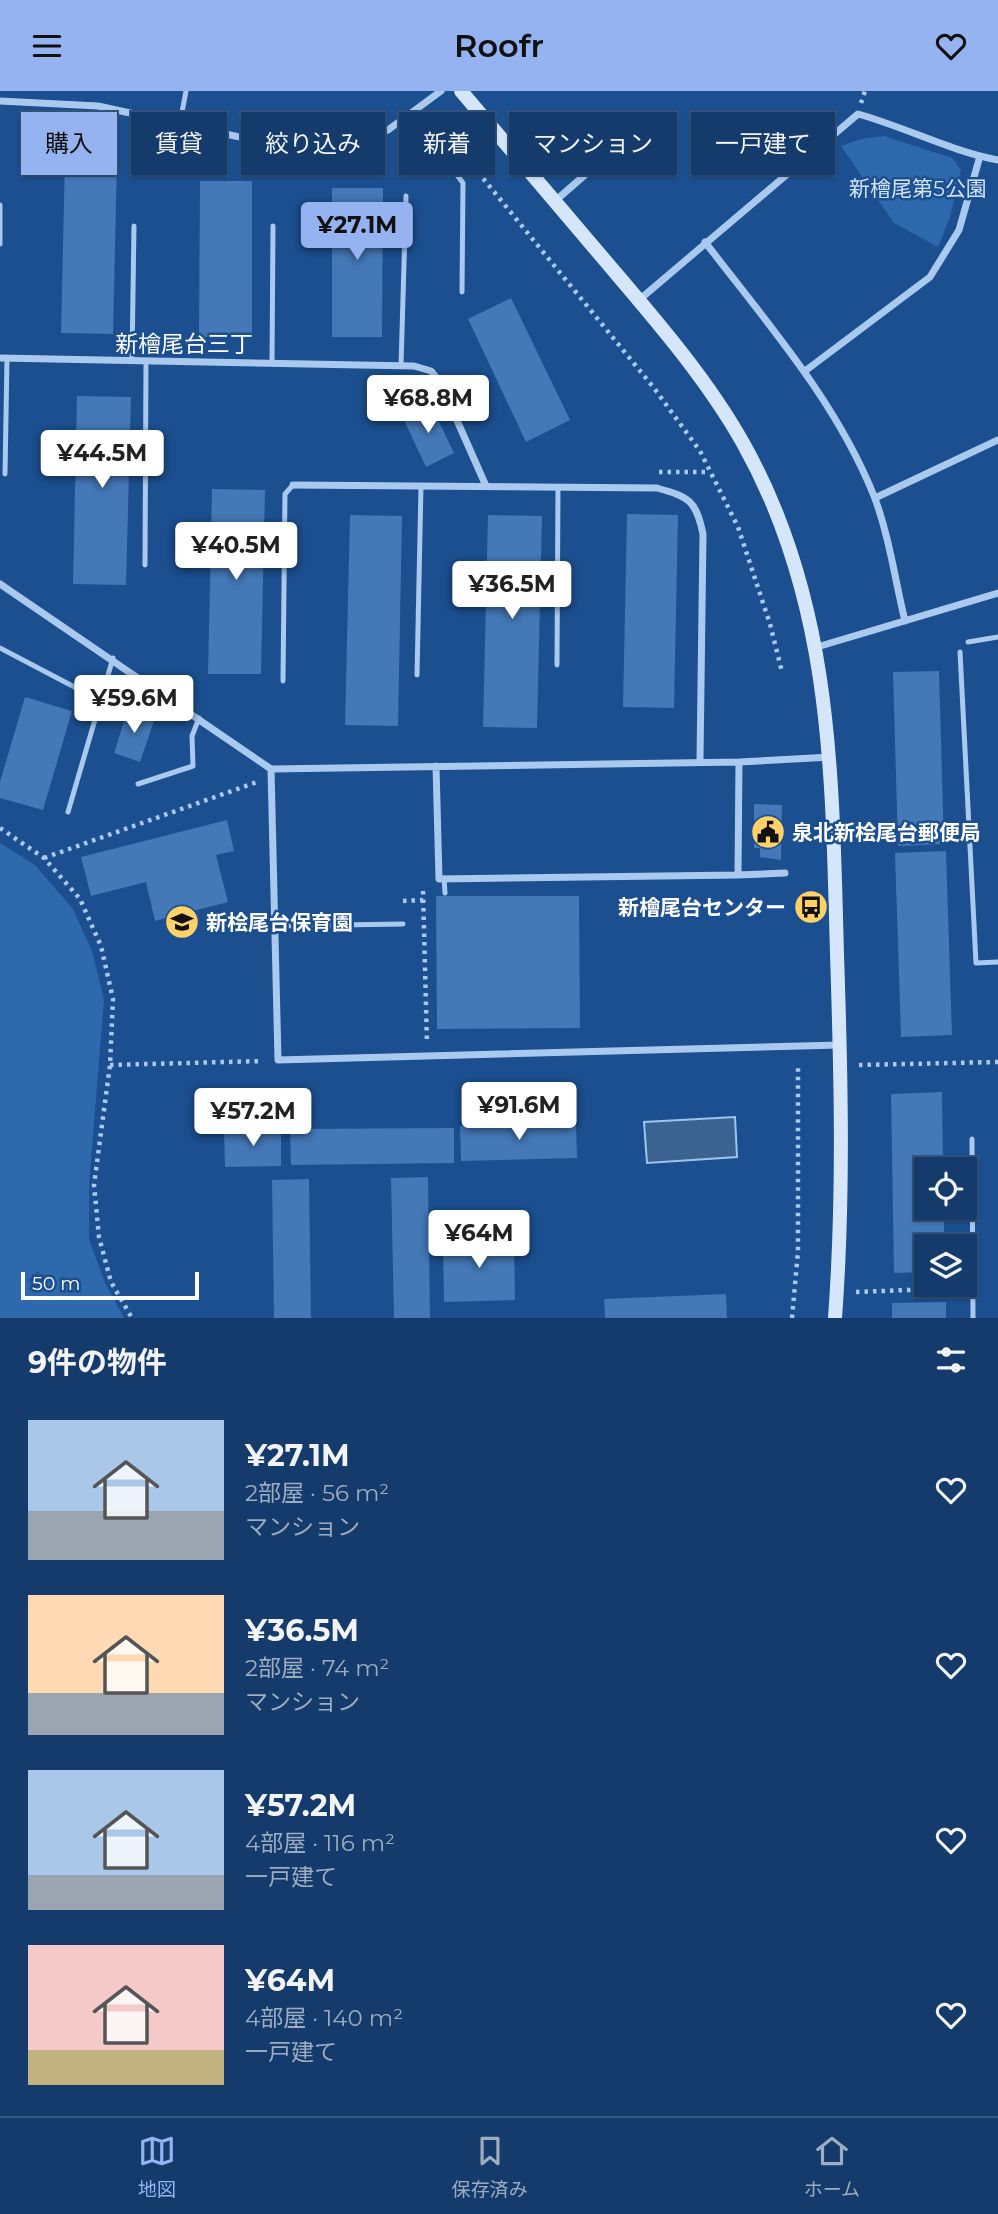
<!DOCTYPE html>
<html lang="ja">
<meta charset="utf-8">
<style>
:root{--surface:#143b6b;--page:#214673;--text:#f1f3f6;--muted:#9dadc1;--line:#33557e;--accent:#95b2f1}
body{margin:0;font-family:Montserrat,"Noto Sans JP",sans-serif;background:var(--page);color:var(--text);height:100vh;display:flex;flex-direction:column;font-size:26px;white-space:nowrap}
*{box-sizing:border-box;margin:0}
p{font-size:23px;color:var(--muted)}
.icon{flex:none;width:38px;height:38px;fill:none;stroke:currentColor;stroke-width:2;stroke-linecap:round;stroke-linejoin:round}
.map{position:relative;height:1227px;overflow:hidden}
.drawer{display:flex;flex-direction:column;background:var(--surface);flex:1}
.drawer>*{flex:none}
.guide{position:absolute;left:21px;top:21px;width:957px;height:63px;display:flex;gap:14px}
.buttons{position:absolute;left:914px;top:1066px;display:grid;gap:14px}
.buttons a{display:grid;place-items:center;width:63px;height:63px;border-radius:0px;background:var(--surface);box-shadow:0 2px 5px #0004,0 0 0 2px var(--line);font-size:35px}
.scale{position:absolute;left:21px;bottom:18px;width:178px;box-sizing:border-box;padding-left:7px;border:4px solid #fff;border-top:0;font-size:19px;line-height:24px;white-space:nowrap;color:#fff;-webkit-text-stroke:5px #1b4f8f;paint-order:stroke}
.price{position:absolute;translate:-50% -60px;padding:0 16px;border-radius:7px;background:#fff;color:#222;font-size:23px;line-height:46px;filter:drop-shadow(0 2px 4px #0008)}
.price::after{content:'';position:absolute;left:50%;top:42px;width:21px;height:16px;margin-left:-10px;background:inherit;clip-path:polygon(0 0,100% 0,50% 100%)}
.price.selected{background:var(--accent);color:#111}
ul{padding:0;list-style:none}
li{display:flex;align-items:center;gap:21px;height:175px;padding:0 28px}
li span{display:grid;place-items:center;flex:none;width:196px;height:140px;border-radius:0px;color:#555}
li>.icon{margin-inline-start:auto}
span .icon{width:84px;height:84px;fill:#fffc;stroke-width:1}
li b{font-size:30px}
h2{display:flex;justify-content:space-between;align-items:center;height:84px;padding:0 28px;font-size:30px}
.tag{padding:0 24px;border-radius:0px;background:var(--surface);box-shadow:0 2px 5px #0004,0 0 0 2px var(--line);font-size:24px;line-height:63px}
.tag.selected{background:var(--accent);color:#111}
header{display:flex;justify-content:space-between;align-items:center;height:91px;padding:0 28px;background:var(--accent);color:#111;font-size:32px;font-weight:600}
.menu{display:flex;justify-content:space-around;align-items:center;height:98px;border-top:2px solid var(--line);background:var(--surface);font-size:19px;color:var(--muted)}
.menu a{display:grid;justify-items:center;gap:4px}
.menu .selected{color:var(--accent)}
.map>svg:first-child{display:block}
.green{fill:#2e69ad}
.water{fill:#3c6290;stroke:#9cc4f0;stroke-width:2}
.building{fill:#4478b7}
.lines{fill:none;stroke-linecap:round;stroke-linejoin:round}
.path{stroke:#a9c9ee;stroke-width:4.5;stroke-dasharray:3.5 5;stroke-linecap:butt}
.lane{stroke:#a9c9ee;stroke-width:5}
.street{stroke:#a9c9ee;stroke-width:7}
.secondary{stroke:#d6e6fa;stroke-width:14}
.labels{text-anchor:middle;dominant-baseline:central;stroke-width:5;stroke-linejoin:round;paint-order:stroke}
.park-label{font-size:21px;fill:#cfe3fa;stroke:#1b4f8f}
.poi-label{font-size:21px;font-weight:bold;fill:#fff;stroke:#1b4f8f;text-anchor:start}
.neighbourhood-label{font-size:23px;fill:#fff;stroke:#1b4f8f}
</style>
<header><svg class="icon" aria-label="menu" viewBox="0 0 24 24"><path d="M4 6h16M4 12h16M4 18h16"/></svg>Roofr<svg class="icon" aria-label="heart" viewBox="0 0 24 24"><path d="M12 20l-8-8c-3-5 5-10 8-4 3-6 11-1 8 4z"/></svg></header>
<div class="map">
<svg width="998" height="1227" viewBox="0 0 998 1227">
<rect width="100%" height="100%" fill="#1b4f8f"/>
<path class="green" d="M884 45 952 67 961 79 950 126 938 156 894 132 841 55 861 48Z
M0 752 35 774 73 818 92 860 104 909 89 1094V1148L105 1192 124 1227H0Z"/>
<path class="water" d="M735 1026 737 1066 647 1072 644 1031Z"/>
<path class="building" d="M65 68 117 69 113 243 61 242Z
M200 90H252V246H199Z
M332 97H383L382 246H332Z
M511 207 570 329 526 351 468 228Z
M77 305 131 306 126 494 73 493Z
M430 312 454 362 426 376 402 325Z
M212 398 265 399 261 583H208Z
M627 423 678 424 674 617 623 616Z
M350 424 402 425 398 635 345 634Z
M488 424 542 425 537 637 483 636Z
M939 580 944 753 898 755 893 581Z
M25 606 72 620 43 719 0 707V691Z
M128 618 155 627 140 671 114 662Z
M754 713 782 714 781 769 760 766V757H754Z
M227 729 234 760 216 764 228 811 155 830 146 791 91 805 81 766Z
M946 760 952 944 901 946 895 762Z
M436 805H579L580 937 437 938Z
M942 1001 943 1078H926V1116H944V1155H926V1181L894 1182 891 1003Z
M576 1032 577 1067 461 1070 460 1035Z
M454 1037V1072L291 1074 290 1038Z
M281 1038V1075L225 1076 224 1040Z
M428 1086 430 1227H394L391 1087Z
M309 1088 311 1227H274L272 1089Z
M514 1148 515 1209 444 1211 443 1149Z
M726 1203 727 1227H605L604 1208Z
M946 1211V1227H892V1212Z"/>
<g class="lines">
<path class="path" d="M861 12 865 0
M451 48 654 297 700 360 738 436 770 533 782 581
M659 381H710
M0 737 44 767 80 808 101 855 113 908 110 974 94 1094 99 1146 111 1191 132 1227
M44 767 257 691
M423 800 427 953
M403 810 423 809
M110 974 263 970
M859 974 998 971
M856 1201 960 1197
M792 1227 798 1160V975"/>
<path class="lane" d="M411 22 463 92 462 201
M180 32 186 0
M0 153V114
M132 270 134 135
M272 272 273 135
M401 275 406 105
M5 383 7 267
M145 474 146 270
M968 551 998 546
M0 557 101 610
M960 561 976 872 998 871
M557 574 558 396
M417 584 421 395
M283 590 285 403 293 394
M138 693 193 675 192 645 199 627
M68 721 113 567
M444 787 445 802
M275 835 403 833
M972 1048 973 1227"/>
<path class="street" d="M0 10 98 15 299 59 344 55 388 39 441 0
M555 110 655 23
M705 151C767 232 836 310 874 405 889 444 895 489 905 530
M639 209 858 23C905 36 950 60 998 69
M0 267 414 275 431 280 440 291 486 395
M805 280 930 186 959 139 980 65
M293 394 657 397C689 406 696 409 703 443L700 669
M875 407 998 349
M0 493 271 678 739 671 831 666
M817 556 998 502
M436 675 439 788 738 784 739 671
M271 678 278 969 839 954
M738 784 785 782"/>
<path class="secondary" d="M461 0C512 60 563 120 614 180 660 234 708 290 743 352 833 512 832 686 837 863 841 984 844 1106 835 1227"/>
</g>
<defs>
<g id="civic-disc" transform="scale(1.75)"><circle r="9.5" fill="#ffd166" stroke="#1b4f8f"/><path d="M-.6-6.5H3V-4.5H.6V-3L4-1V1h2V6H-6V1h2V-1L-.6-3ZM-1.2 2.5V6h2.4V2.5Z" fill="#111"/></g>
<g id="bus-disc" transform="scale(1.75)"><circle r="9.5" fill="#ffd166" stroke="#1b4f8f"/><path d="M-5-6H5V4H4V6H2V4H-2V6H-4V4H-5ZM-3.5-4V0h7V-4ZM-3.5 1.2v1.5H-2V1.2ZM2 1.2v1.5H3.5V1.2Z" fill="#111"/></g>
<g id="school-disc" transform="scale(1.75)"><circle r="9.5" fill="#ffd166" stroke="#1b4f8f"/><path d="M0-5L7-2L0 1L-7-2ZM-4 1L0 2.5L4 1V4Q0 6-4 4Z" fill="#111"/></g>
</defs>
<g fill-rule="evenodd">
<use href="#civic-disc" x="768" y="741"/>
<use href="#bus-disc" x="811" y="816"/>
<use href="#school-disc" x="182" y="831"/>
</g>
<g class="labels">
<g class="park-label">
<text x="918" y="97">新檜尾第5公園</text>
</g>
<g class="poi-label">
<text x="792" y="741">泉北新桧尾台郵便局</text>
<text x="786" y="816" text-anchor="end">新檜尾台センター</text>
<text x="206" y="831">新桧尾台保育園</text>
</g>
<g class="neighbourhood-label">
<text x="184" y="253">新檜尾台三丁</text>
</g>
</g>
</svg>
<div class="buttons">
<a><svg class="icon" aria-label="locate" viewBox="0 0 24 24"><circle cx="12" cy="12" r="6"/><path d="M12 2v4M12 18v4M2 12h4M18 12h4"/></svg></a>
<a><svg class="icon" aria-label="layers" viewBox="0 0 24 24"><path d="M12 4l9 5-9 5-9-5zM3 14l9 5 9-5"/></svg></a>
</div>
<div class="scale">50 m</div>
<b class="price selected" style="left:357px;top:171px">¥27.1M</b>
<b class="price" style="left:428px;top:344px">¥68.8M</b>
<b class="price" style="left:102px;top:399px">¥44.5M</b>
<b class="price" style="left:236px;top:491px">¥40.5M</b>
<b class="price" style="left:512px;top:530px">¥36.5M</b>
<b class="price" style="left:134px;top:644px">¥59.6M</b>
<b class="price" style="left:519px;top:1051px">¥91.6M</b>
<b class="price" style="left:253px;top:1057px">¥57.2M</b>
<b class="price" style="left:479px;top:1179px">¥64M</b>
<div class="guide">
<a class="tag selected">購入</a>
<a class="tag">賃貸</a>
<a class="tag">絞り込み</a>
<a class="tag">新着</a>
<a class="tag">マンション</a>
<a class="tag">一戸建て</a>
</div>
</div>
<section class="drawer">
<h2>9件の物件<svg class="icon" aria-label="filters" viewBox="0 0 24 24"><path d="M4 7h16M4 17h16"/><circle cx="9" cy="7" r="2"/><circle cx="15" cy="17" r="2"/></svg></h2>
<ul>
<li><span style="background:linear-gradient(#a9c7e8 65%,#9aa5b1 0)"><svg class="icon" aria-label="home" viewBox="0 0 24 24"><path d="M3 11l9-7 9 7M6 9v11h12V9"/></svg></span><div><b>¥27.1M</b><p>2部屋 · 56 m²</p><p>マンション</p></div><svg class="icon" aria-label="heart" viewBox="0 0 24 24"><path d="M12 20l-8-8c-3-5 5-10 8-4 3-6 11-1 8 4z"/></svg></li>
<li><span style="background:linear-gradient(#ffd9b3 70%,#9aa5b1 0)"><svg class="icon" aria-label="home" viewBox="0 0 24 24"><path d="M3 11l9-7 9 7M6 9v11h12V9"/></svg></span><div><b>¥36.5M</b><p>2部屋 · 74 m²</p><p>マンション</p></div><svg class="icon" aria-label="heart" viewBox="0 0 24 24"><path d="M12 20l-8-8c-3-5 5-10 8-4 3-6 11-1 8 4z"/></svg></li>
<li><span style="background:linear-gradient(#a9c7e8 75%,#9aa5b1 0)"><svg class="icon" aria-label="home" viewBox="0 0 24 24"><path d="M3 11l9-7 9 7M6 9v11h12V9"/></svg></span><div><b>¥57.2M</b><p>4部屋 · 116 m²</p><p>一戸建て</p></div><svg class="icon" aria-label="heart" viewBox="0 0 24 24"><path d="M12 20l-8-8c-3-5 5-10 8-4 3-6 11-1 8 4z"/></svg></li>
<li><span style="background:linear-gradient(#f6c9c9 75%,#c2b280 0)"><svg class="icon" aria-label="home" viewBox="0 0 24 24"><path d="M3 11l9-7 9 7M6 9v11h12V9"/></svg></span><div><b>¥64M</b><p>4部屋 · 140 m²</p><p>一戸建て</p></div><svg class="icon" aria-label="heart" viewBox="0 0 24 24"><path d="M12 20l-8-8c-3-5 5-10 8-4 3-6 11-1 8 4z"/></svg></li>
</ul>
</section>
<nav class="menu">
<a class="selected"><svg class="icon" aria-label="map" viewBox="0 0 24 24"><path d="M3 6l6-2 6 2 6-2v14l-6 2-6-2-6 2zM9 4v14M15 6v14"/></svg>地図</a>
<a><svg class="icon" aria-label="saved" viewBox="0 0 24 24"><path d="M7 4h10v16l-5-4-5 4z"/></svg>保存済み</a>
<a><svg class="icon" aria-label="home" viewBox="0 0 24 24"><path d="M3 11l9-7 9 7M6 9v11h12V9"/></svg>ホーム</a>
</nav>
